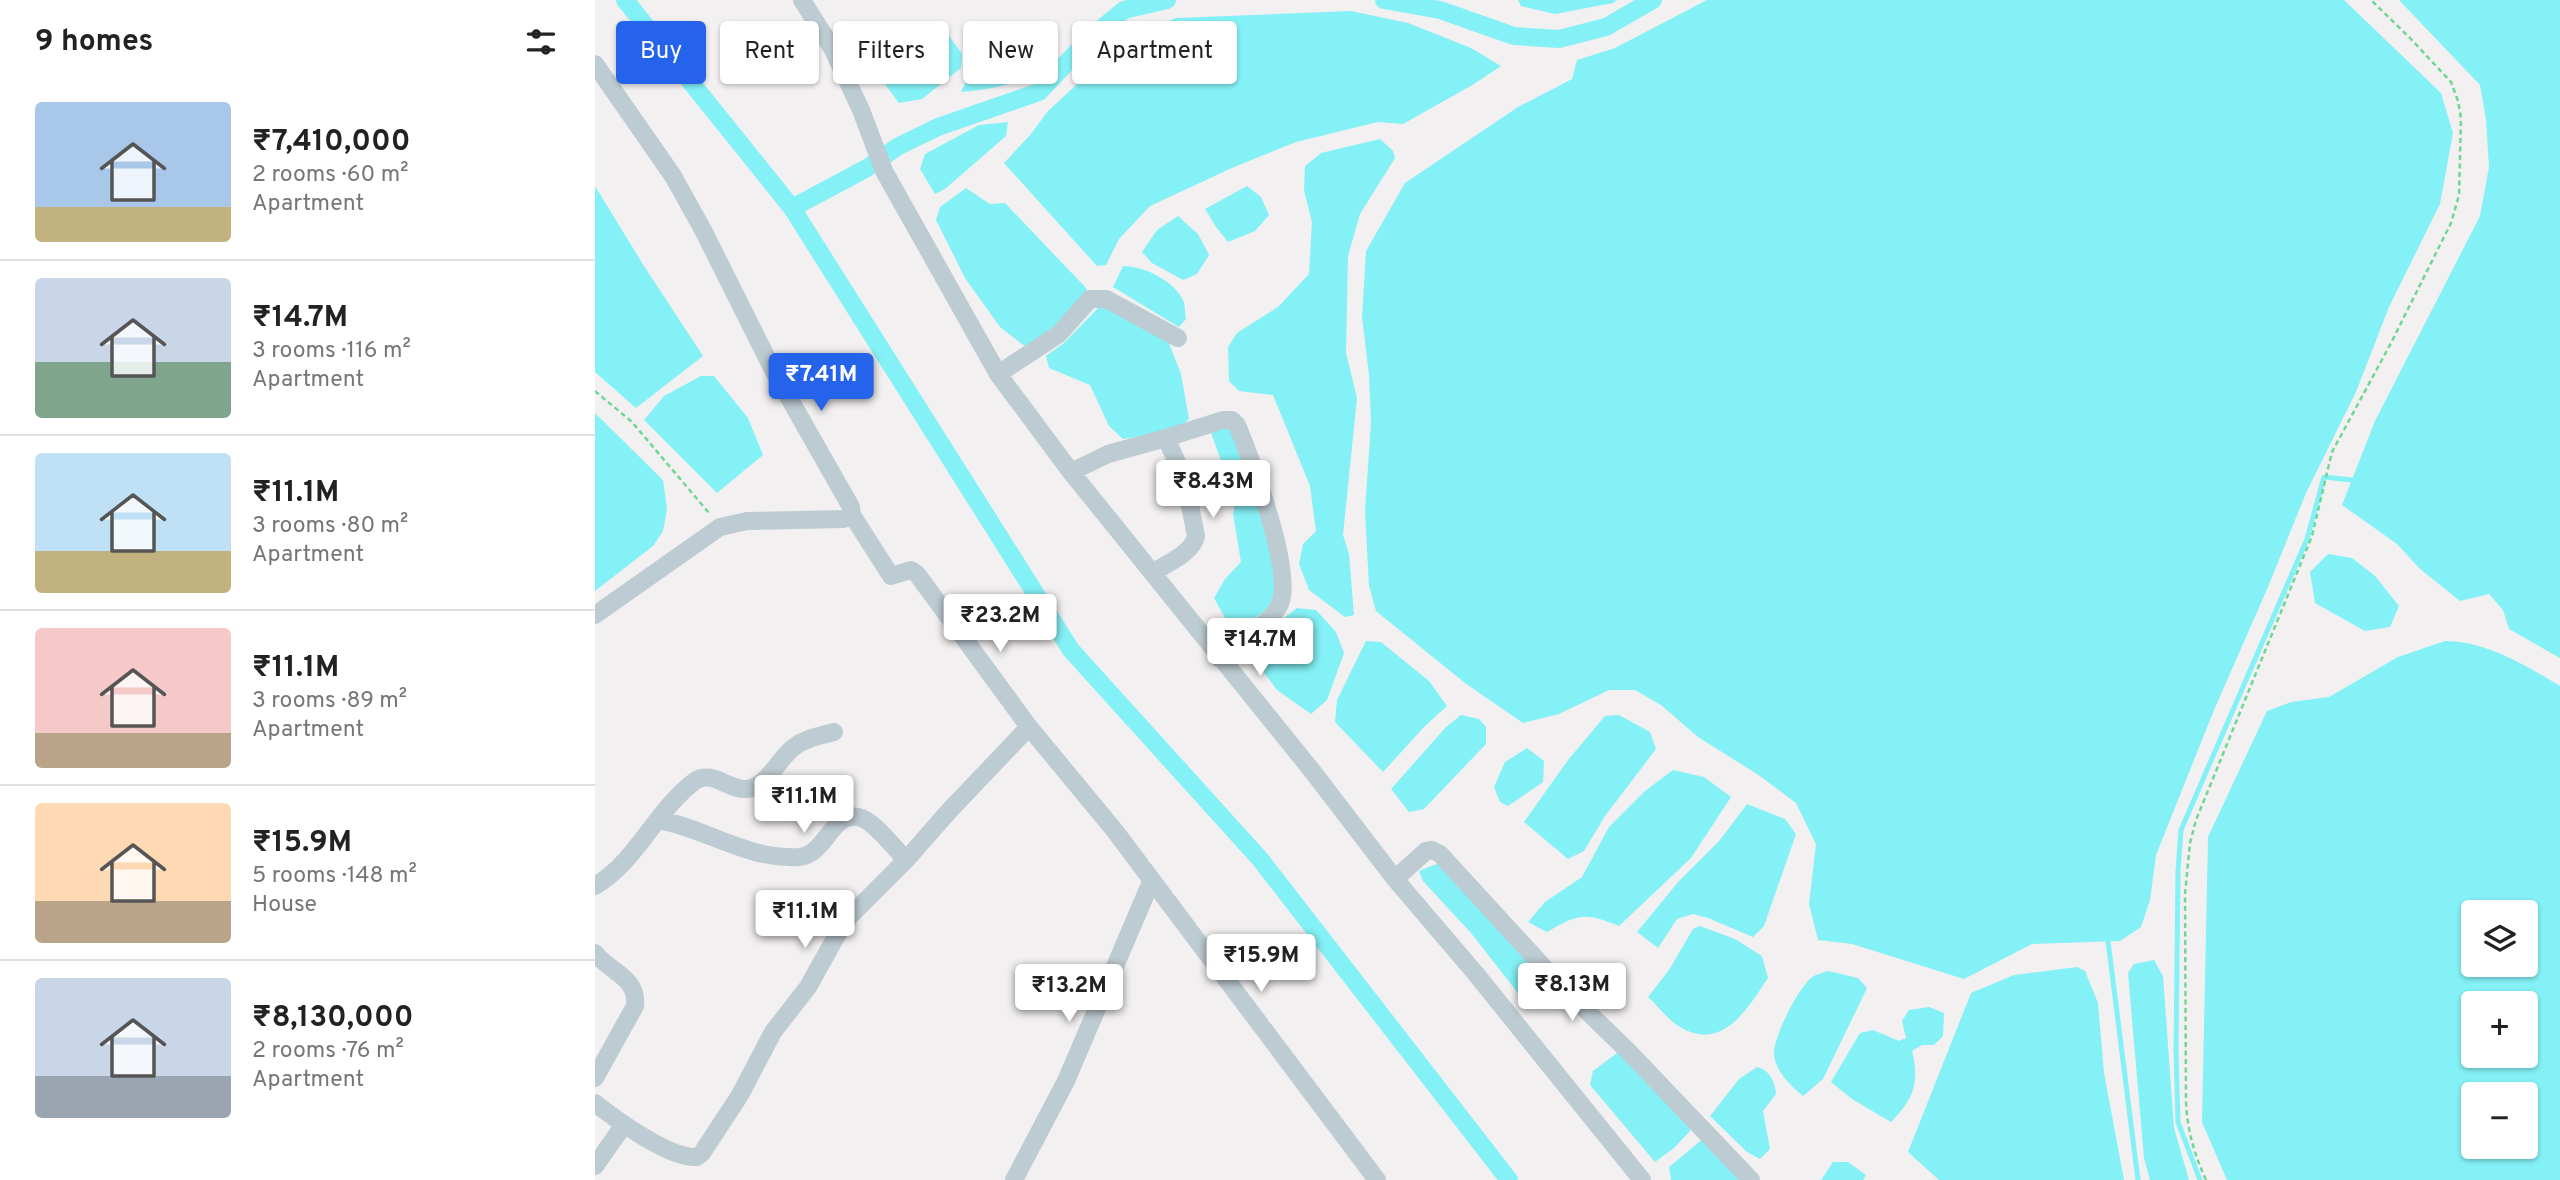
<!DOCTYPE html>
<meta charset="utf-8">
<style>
:root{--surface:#fff;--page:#f6f6f6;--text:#222;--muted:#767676;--line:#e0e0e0;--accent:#2563eb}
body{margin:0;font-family:Overpass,sans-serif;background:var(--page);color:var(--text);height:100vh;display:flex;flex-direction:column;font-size:26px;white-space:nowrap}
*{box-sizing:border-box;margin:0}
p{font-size:23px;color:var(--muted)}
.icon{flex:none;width:38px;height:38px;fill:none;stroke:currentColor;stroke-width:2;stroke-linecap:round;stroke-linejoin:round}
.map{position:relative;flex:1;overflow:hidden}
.details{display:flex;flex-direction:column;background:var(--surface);width:595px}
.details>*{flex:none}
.hud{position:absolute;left:21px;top:21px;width:665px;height:63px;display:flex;gap:14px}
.controls{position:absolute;left:1866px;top:900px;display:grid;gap:14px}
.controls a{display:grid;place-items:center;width:77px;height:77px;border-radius:7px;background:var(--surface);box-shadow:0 2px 5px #0004;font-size:35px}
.price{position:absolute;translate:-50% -60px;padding:0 16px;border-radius:7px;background:#fff;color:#222;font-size:23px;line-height:46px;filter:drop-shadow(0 2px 4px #0008)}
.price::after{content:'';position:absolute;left:50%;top:42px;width:21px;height:16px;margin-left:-10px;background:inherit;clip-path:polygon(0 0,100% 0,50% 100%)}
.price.current{background:var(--accent);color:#fff}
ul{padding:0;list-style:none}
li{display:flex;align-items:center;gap:21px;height:175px;padding:0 35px}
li+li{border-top:2px solid var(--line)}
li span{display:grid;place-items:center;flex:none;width:196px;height:140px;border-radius:7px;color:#555}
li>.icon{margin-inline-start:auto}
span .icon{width:84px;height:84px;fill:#fffc;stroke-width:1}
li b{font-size:30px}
h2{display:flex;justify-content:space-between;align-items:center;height:84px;padding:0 35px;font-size:30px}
.tag{padding:0 24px;border-radius:7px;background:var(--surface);box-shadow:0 2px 5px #0004;font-size:24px;line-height:63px}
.tag.current{background:var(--accent);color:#fff}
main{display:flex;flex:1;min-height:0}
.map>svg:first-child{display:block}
.water{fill:#84f1f6;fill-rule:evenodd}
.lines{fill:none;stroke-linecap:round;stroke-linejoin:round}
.stream{stroke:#84f1f6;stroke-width:5}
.canal{stroke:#84f1f6;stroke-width:18}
.path{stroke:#6fd793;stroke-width:2.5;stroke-dasharray:5 3.5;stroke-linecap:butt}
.minor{stroke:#bdcbd2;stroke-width:18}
</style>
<main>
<section class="details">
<h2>9 homes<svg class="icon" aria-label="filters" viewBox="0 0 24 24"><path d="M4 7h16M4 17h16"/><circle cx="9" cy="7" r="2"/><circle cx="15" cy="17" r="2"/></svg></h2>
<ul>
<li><span style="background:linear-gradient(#a9c7e8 75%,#c2b280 0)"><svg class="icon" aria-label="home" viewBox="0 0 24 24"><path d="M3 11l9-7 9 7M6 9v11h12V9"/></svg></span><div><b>₹7,410,000</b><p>2 rooms · 60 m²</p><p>Apartment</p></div></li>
<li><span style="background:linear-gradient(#c9d6e8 60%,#7fa58c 0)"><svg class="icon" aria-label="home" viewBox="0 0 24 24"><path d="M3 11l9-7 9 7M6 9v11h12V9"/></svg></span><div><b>₹14.7M</b><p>3 rooms · 116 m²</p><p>Apartment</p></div></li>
<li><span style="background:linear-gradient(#bfe0f5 70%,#c2b280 0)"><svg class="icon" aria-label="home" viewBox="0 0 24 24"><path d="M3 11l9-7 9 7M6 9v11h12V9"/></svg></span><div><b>₹11.1M</b><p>3 rooms · 80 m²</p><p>Apartment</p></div></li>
<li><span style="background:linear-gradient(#f6c9c9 75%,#b9a48a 0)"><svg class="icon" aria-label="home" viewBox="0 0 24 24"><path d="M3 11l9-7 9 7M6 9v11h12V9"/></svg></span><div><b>₹11.1M</b><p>3 rooms · 89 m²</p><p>Apartment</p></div></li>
<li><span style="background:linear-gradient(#ffd9b3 70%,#b9a48a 0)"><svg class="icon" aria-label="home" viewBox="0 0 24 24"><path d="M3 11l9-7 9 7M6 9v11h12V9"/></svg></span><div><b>₹15.9M</b><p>5 rooms · 148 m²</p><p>House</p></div></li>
<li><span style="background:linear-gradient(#c9d6e8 70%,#9aa5b1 0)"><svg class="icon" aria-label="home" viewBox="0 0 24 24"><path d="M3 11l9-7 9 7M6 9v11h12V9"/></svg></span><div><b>₹8,130,000</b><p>2 rooms · 76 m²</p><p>Apartment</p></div></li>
</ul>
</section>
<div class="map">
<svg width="1965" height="1180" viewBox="0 0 1965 1180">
<rect width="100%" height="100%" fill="#f3f0f1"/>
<path class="water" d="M923 0H1022L1018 3 960 14 926 6Z
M1112 0H1749L1846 93 1858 133 1845 204 1794 307 1761 392 1711 493 1673 587 1619 710 1561 855 1555 900 1546 927 1525 941 1437 944 1369 979 1257 944 1223 940 1214 904 1221 844 1201 803 1165 776 1103 737 1066 705 1040 690H1014L964 714 928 723 870 683 781 611 774 586 770 511 776 423 774 375 767 317 771 251 810 183 923 107 977 79 982 60 1020 48Z
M1804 0H1965V658L1914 629 1908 610 1894 594 1865 601 1825 569 1802 544 1747 505 1780 421 1885 216 1894 167 1891 119 1885 85Z
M756 11 813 23 876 48 906 66 879 84 808 124 783 122 701 142 639 167 555 206 524 239 511 265 502 266 409 163 436 134 453 111 534 36 581 18Z
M345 23 367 54 366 68 327 99 304 103 289 83 335 31Z
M442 28 459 36C458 47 454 52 447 60 427 86 397 89 366 92 379 61 415 45 442 28Z
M413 122 411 136 350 189 340 194 325 169 330 154 384 125Z
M785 139 798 151 800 158 765 214 753 256 751 353 762 398 748 535 754 554 759 615 750 617 714 590 704 564 708 544 721 531 715 486 678 395 644 391 634 381 633 347 642 333 683 307 714 274 717 222 709 190 710 166 726 153Z
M0 186 49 266 108 356 41 408 0 372Z
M652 186 666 197 674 215 660 231 633 242 621 227 610 209Z
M371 188 395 204 410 203 492 289 468 329 436 351 405 327 370 278 341 220 345 207Z
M583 216 603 234 614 255 602 274 588 280 557 263 547 252 562 230Z
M528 266C549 266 580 281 589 302 590 307 590 314 591 319L584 327 518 287Z
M508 303 570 333 586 374 594 419 579 432 528 439 514 426 495 385 454 368 451 356 469 343Z
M106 376H119L153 418 168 455 122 493 49 420 69 396Z
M0 413 68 480 72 509 68 531 58 546 0 591Z
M634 422 654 470 646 477 630 472 615 430Z
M649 496 662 497 686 589 672 609 639 634 619 598 630 579 646 562 638 514 640 504Z
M1733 554 1757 558 1780 576 1804 606 1795 627 1770 631 1720 603 1715 572Z
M702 608 721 610 741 632 749 653 732 700 716 714 682 690 656 655 658 642Z
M771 641 786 642 834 681 852 706 830 726 788 772 740 722 742 700Z
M1850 641C1891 641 1930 665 1965 686V1180H1632L1607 1122 1613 837 1672 711 1696 702 1734 697 1803 657ZM1878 912H1930V964H1878ZM1878 1003H1930V1055H1878ZM1878 1094H1930V1146H1878Z
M866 715 884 719 891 727V744L829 809 814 812 796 789 851 727Z
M1024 715 1055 732 1061 749 1010 816 989 851 973 859 929 822 973 760 1010 716Z
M932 748 949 761 948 782 913 806 905 802 899 787 910 762Z
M1078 770 1109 777 1136 797 1096 858 1024 926C989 912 983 914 952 932L933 922 950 902 987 877 1014 827 1050 791Z
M1152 804 1190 819 1201 834 1169 926 1158 937 1113 918 1098 914 1082 919 1063 948 1042 932 1084 881 1125 840Z
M844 863 945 970 926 997 876 933 828 881 824 871Z
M1105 926 1140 939 1167 956 1173 978C1152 1009 1128 1052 1085 1027 1073 1020 1063 1006 1053 997L1074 970 1098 929Z
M1559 960 1568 976 1579 1128 1594 1180H1555L1549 1158 1533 973 1539 964Z
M1482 967 1490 971 1503 1003 1509 1073 1529 1180H1344L1313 1152 1376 993 1419 975Z
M1233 971 1263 978 1272 988 1228 1079 1208 1096C1196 1086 1182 1073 1179 1056 1177 1039 1203 988 1217 977 1222 974 1228 973 1233 971Z
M1334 1007 1349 1013 1348 1036 1339 1045H1327L1317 1051C1325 1083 1318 1100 1296 1122L1257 1099 1236 1082 1265 1033 1278 1030 1304 1041 1311 1038 1307 1021 1314 1010Z
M1026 1050 1096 1130 1079 1148 1060 1162 995 1085 998 1071Z
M1162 1067C1175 1070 1180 1082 1181 1094L1168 1111 1175 1149 1165 1159 1152 1152 1115 1116 1144 1079Z
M1109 1138 1144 1179 1142 1180H1076L1074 1167Z
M1238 1162H1253L1271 1175 1268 1180H1226Z"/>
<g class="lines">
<path class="stream" d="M1513 941 1543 1180
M1605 1180 1583 1122 1581 1051 1583 871 1586 830 1712 539 1729 477 1757 480"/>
<path class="canal" d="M30 0 197 208 476 650 665 859 914 1180
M789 0 845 10 919 36 964 39 1011 27 1058 0
M197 208 272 168 302 147 343 127 444 92 495 38 529 10 572 0"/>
<path class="path" d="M0 391 37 422 114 513
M1611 1180C1599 1154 1592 1129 1591 1101L1590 894 1595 843 1601 820 1717 536 1737 452 1796 343 1856 223 1864 195 1866 118 1863 101 1856 82 1815 38 1776 0"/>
<path class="minor" d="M207 0 237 48 266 110 289 171 403 374 476 472 718 772 800 879 881 974 1047 1180
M0 64 78 176 108 230 177 368 256 507 257 515 248 519 152 521 125 527 0 615
M403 374 464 334 495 299H511L583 338
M476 472 513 454 571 438 628 420H637L642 425C656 459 699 572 685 604 676 623 641 645 624 658
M257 515 296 576 316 570 322 574 434 727 520 831 782 1180
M557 573C571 564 598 553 601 536L590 480 571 438
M63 820C111 828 152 860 204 857 231 855 236 812 263 817 278 819 300 849 311 860
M800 879 831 851 837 850 845 854 966 986 1033 1051 1156 1180
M0 886C42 861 61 810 100 781 116 769 135 791 152 789 172 787 184 758 199 747 211 738 225 736 239 732
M0 953C16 973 43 977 40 1006L0 1078
M0 1103C20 1119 75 1159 102 1157L107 1153 145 1095 178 1032 213 987 242 935 255 916 311 860 354 811 434 727
M0 1166 28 1126
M419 1180 471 1081 556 882"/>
</g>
</svg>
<div class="controls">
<a><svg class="icon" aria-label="layers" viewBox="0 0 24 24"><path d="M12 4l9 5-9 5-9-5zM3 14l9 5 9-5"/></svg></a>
<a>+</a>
<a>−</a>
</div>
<b class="price current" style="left:226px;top:413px">₹7.41M</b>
<b class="price" style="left:618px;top:520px">₹8.43M</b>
<b class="price" style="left:405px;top:654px">₹23.2M</b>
<b class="price" style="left:665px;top:678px">₹14.7M</b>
<b class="price" style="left:209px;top:835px">₹11.1M</b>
<b class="price" style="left:210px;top:950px">₹11.1M</b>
<b class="price" style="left:666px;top:994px">₹15.9M</b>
<b class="price" style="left:977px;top:1023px">₹8.13M</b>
<b class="price" style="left:474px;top:1024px">₹13.2M</b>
<div class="hud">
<a class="tag current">Buy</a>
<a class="tag">Rent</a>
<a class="tag">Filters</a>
<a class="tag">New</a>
<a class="tag">Apartment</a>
</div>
</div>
</main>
